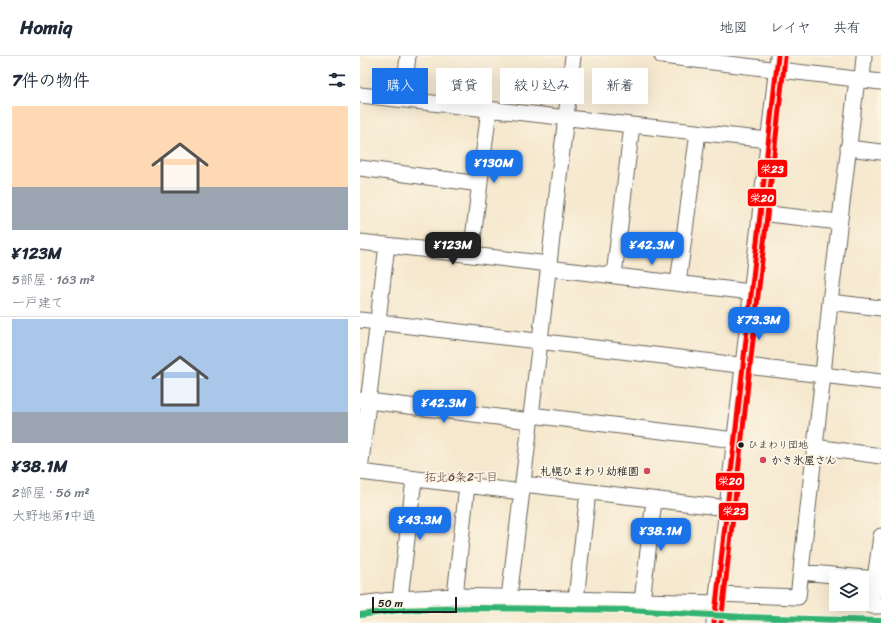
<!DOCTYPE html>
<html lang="ja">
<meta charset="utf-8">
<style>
:root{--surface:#fff;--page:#f6f6f7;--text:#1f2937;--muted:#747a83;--line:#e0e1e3;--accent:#1a73e8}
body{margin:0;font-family:Sriracha,"Klee One",sans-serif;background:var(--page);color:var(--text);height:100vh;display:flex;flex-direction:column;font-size:15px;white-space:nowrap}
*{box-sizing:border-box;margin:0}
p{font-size:13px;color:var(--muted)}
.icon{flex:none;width:22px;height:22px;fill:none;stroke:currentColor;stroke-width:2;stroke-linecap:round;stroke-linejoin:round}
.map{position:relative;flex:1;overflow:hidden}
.sheet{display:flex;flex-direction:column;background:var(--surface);width:360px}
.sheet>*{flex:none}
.top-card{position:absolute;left:12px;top:12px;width:380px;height:36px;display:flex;gap:8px}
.tools{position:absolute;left:469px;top:515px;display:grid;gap:8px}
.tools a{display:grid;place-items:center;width:40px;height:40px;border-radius:0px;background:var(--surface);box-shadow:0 4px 16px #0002;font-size:20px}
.scale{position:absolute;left:12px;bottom:10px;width:85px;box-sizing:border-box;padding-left:4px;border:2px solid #1c1c1c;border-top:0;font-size:11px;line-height:14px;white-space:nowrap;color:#1c1c1c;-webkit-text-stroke:3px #fcf5e5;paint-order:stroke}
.price{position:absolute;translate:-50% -34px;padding:0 9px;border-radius:8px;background:var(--accent);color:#fff;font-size:13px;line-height:26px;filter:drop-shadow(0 1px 2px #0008)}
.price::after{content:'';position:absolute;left:50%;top:24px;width:12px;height:9px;margin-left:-6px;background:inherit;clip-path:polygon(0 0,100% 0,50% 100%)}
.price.current{background:#222;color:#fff}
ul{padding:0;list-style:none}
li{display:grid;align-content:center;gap:8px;height:212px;padding:0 12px}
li+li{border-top:1px solid var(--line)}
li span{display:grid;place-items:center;height:124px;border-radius:0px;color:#555}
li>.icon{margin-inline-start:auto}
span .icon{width:72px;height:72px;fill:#fffc;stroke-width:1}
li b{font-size:17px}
h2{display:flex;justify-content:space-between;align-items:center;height:48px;padding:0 12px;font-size:17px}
.tag{padding:0 14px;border-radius:0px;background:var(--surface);box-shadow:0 4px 16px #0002;font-size:14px;line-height:36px}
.tag.current{background:var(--accent);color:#fff}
header{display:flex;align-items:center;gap:24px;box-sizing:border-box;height:56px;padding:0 20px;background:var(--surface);border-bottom:1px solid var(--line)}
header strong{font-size:19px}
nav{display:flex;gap:22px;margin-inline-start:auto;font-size:14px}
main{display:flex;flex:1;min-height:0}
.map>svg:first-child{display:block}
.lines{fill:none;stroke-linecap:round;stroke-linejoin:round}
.minor-casing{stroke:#68635a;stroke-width:17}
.minor{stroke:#fff;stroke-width:15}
.bus-1-casing{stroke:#fcf5e5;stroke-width:8}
.bus-2-casing{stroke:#fcf5e5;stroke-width:8}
.bus-1{stroke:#f00;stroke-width:5}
.bus-2{stroke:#f00;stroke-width:5}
.rail-1-casing{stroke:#fcf5e5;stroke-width:9}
.rail-1{stroke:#32b372;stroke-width:6}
.bus-dot{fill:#1c1c1c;stroke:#fcf5e5;stroke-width:1.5}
.poi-dot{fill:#d1495b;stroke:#fcf5e5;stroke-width:1.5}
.labels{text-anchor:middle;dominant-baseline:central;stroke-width:3.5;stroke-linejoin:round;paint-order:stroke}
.bus-label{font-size:10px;fill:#1c1c1c;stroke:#fcf5e5;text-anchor:start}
.poi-label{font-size:11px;font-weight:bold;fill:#1c1c1c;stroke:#fcf5e5;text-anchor:start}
.neighbourhood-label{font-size:12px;fill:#674a4a;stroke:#fcf5e5}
.line-badge{stroke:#fcf5e5;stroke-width:1.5}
.badge-label{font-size:11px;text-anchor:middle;font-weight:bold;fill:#fff}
</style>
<header>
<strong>Homiq</strong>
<nav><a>地図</a><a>レイヤ</a><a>共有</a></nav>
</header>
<main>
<section class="sheet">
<h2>7件の物件<svg class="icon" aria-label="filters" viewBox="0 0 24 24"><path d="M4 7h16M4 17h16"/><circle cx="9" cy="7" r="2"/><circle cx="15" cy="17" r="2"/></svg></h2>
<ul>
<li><span style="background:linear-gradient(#ffd9b3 65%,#9aa5b1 0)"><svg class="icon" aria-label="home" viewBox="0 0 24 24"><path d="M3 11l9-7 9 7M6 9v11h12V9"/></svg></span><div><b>¥123M</b><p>5部屋 · 163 m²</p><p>一戸建て</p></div></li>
<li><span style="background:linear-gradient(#a9c7e8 75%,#9aa5b1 0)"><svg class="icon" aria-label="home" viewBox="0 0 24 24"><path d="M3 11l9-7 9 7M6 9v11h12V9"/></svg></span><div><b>¥38.1M</b><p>2部屋 · 56 m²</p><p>大野地第1中通</p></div></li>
</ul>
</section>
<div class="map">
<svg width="521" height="567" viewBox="0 0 521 567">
<rect width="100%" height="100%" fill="#fcf5e5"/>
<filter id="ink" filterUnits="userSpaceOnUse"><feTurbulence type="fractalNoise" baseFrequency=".025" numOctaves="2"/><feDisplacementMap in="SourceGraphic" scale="8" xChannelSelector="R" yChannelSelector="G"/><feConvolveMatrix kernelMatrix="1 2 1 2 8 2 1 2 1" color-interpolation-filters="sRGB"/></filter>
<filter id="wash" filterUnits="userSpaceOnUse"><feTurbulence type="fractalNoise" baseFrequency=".012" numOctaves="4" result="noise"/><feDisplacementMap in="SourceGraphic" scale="16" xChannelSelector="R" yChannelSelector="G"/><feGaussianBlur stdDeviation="0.9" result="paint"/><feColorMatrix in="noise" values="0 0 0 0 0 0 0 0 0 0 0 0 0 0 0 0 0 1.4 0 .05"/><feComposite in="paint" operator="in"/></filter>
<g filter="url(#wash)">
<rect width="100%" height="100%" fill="#f5e8ce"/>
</g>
<g filter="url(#ink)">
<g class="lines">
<g class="minor-casing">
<path id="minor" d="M302 0 521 26
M502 24 504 0
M0 39 408 84
M43 43 48 0
M488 92 521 96
M0 112 120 128
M400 157 479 166
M0 186 189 208
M111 199 129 53
M188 212 391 236
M254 219 272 69
M318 227 338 76
M470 246 521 252
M0 264 521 326
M0 344 170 365
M171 359 375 384
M455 391 521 400
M0 414 27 189
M0 416 162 436
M163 428 367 452
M441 516 515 523 521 480
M515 523 512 550H521
M358 538 438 541 463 319 470 246 497 23
M95 540 107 429
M149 542 180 285 213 0
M40 543 54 423
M216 543 228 436
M282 545 294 444
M0 548 40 543 95 540 357 547
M354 567 418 0"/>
</g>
<use href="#minor" class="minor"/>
<g class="bus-1-casing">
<path id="bus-1" d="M354 567 418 0"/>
</g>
<g class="bus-2-casing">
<path id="bus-2" d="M361 567 425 1"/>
</g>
<use href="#bus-1" class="bus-1"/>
<use href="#bus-2" class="bus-2"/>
<g class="rail-1-casing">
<path id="rail-1" d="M0 559 40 554 114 552 269 554 382 561 521 565"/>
</g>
<use href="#rail-1" class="rail-1"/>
</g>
</g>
<circle class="bus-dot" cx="381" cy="389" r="3.5"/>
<g class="poi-dot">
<circle cx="403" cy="404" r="4"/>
<circle cx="287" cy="415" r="4"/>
</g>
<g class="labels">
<g class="bus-label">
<text x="388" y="389">ひまわり団地</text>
</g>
<g class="poi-label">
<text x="411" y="404">かき氷屋さん</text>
<text x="279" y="415" text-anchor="end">札幌ひまわり幼稚園</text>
</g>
<g class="neighbourhood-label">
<text x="101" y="421">拓北6条2丁目</text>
</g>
</g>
<g class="line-badge">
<rect x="397" y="103" width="31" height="19" rx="4" fill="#f00"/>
<rect x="387" y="132" width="30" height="19" rx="4" fill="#f00"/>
<rect x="355" y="416" width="30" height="19" rx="4" fill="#f00"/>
<rect x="358" y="446" width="31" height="19" rx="4" fill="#f00"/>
</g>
<g class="badge-label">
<text x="412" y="117">栄23</text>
<text x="402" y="146">栄20</text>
<text x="370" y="429">栄20</text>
<text x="374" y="459">栄23</text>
</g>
</svg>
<div class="tools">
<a><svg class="icon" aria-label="layers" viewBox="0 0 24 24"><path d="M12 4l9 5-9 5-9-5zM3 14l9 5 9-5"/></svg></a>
</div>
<div class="scale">50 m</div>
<b class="price" style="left:134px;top:128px">¥130M</b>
<b class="price current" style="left:93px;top:210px">¥123M</b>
<b class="price" style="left:292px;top:210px">¥42.3M</b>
<b class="price" style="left:399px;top:285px">¥73.3M</b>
<b class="price" style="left:84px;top:368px">¥42.3M</b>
<b class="price" style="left:60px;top:485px">¥43.3M</b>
<b class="price" style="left:301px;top:496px">¥38.1M</b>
<div class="top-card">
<a class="tag current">購入</a>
<a class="tag">賃貸</a>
<a class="tag">絞り込み</a>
<a class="tag">新着</a>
</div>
</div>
</main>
